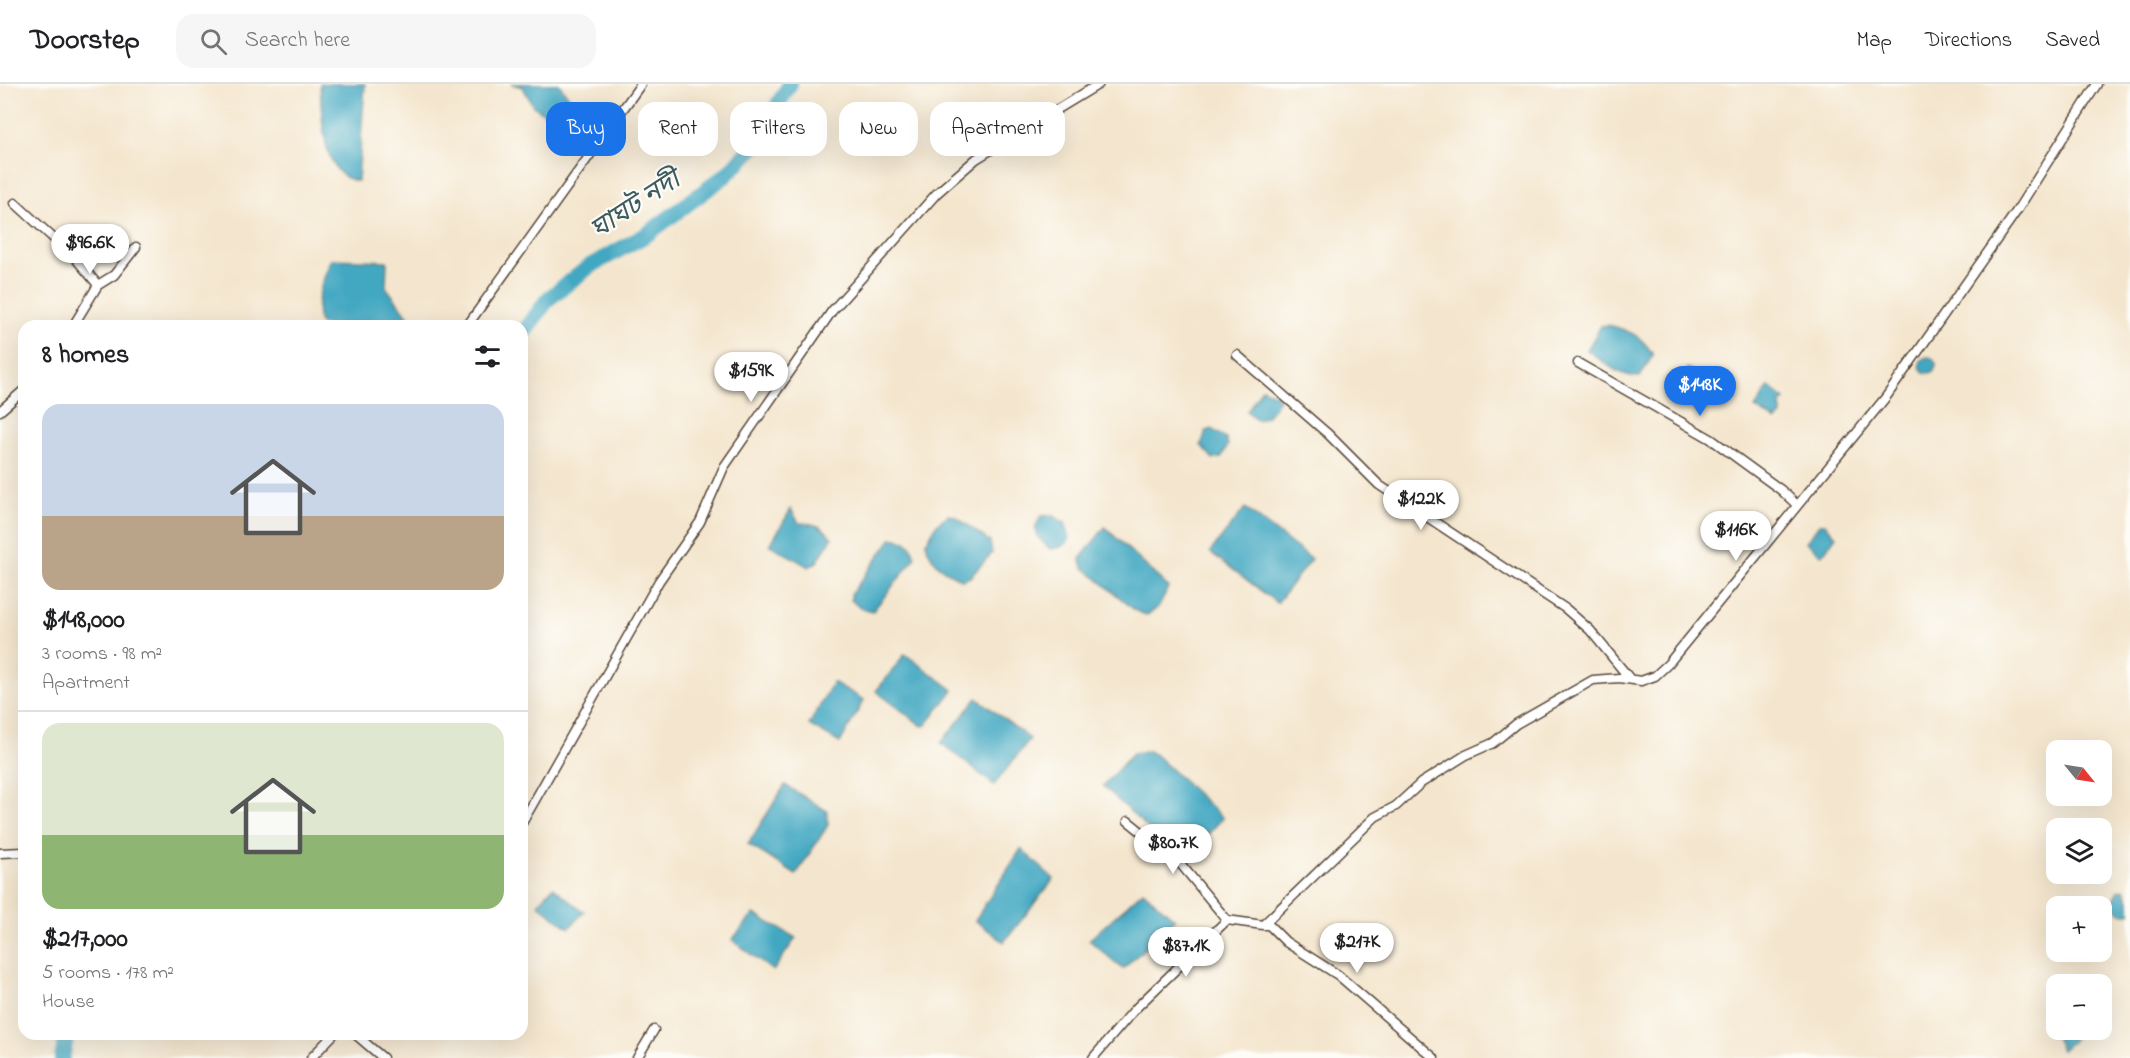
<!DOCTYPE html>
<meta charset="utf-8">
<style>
:root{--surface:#fff;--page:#f6f6f6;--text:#202124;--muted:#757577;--line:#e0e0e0;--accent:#1a73e8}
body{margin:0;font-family:"Indie Flower","Noto Sans Bengali",sans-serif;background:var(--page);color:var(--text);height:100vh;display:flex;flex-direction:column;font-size:22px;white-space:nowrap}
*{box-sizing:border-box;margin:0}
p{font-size:20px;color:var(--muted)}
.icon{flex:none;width:33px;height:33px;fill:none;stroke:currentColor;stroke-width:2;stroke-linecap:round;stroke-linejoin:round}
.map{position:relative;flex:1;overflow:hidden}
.side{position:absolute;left:18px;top:236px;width:510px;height:720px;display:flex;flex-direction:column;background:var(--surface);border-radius:18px;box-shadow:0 6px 24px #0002}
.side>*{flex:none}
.hud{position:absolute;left:546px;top:18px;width:570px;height:54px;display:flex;gap:12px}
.needle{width:39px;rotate:120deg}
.buttons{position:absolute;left:2046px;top:656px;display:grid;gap:12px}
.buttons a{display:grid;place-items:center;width:66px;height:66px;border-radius:12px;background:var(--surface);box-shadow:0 6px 24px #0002;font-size:30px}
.price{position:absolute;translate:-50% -51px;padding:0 14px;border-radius:21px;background:#fff;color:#222;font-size:20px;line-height:39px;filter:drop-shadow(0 2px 3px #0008)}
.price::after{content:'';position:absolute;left:50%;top:36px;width:18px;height:14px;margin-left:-9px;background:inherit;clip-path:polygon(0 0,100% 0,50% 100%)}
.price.current{background:var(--accent);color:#fff}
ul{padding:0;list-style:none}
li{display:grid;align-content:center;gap:12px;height:318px;padding:0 24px}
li+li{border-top:2px solid var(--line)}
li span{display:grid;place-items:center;height:186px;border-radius:18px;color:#555}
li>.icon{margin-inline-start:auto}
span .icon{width:108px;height:108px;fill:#fffc;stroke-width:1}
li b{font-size:26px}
h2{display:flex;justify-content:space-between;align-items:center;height:72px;padding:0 24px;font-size:26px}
.chip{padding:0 21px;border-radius:18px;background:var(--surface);box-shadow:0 6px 24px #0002;font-size:21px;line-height:54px}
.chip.current{background:var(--accent);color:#fff}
header{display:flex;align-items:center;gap:36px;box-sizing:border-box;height:84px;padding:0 30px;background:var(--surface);border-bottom:2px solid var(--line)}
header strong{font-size:28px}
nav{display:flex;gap:33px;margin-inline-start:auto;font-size:21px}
.search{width:420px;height:54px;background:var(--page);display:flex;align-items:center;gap:15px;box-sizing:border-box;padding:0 21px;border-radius:18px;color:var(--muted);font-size:22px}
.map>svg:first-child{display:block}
.water{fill:#42a8c2;stroke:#3e6970;stroke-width:1.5}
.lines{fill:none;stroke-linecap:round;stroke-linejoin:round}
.river{stroke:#42a8c2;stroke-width:16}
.minor-casing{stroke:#574638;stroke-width:11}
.minor{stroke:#fff;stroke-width:8}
.labels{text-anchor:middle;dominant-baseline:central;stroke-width:4.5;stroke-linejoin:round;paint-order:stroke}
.water-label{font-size:27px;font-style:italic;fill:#3e5c60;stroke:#fdfcf7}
</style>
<header>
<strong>Doorstep</strong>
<div class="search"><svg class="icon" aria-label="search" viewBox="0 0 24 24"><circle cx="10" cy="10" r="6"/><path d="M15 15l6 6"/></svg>Search here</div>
<nav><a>Map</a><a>Directions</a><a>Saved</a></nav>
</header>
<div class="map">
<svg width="2130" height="974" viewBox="0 0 2130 974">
<rect width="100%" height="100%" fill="#fdfcf7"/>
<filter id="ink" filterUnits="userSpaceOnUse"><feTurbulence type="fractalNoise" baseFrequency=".0167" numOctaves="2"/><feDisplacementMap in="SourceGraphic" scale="12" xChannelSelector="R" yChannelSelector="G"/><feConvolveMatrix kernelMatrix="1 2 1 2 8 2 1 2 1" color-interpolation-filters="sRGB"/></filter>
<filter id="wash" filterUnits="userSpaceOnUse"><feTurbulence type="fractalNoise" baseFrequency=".008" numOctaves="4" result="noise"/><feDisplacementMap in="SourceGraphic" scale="24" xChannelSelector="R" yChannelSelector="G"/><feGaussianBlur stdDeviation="1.35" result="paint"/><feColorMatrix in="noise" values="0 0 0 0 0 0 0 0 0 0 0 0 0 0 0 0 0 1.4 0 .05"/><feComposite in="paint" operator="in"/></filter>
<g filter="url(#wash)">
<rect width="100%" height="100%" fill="#f4e6ce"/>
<path class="water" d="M320 0H365L358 97C320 94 322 27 320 0Z
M511 0H559L581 29 571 58 567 61 551 53 552 41 545 30 533 22 523 3Z
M331 175 387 177 386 203 415 241H321C311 223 324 194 331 175Z
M1608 241C1629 246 1642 252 1653 271L1640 293C1616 292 1606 279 1587 266L1601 242Z
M1920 281a8 8 0 1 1 16 0a8 8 0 1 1-16 0Z
M1687 284 1719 302 1707 322 1683 310 1677 303Z
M1769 303 1785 316 1781 320V331L1776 337 1755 324Z
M1262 304 1276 311 1279 316 1267 332 1257 336 1247 327Z
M1212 345 1226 355 1228 361 1221 374 1213 375 1201 361 1206 347Z
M1245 424 1311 475 1277 519 1210 468Z
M791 425 799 439C815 439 823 442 832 454L817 478 809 483 770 461Z
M948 431 955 432 990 458 992 469 970 493 962 496C945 488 930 478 926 459L937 440Z
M1052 431 1065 439 1070 454C1066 463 1059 464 1050 465L1039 454 1035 444 1041 432Z
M1819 440H1825L1836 452 1822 471 1806 458Z
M1105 443 1168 503C1163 515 1160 526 1146 531L1136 527 1083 483 1080 475Z
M892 454C907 457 912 458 915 474L873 527 860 524 851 516V510Z
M905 570 953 606 926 641 922 642 876 607Z
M833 598 864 616 840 659 809 641Z
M977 614 1030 655 994 701 941 659Z
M1148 667 1156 671 1223 734 1183 777 1103 702 1133 669Z
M785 701 827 727 828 741 796 791 748 760Z
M1021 765 1054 795 1004 858 975 836Z
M553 803 584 828 569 844 538 820Z
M2124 805 2130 819V829H2120L2112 820 2119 806Z
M1143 807 1175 835 1123 885 1089 856Z
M754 830 796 854 773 887 732 856Z
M2056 935V945H2073L2075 951 2072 958 2061 966 2055 953 2047 951 2050 940Z"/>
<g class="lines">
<path class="river" d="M522 251 548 215 590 182 646 151 726 91 751 66 790 0
M62 974 67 950"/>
</g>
</g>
<g filter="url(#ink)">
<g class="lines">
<g class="minor-casing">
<path id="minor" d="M15 119 76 175 98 201
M73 242 98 201 114 191 136 163
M467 242 641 0
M1237 271 1328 350 1379 401 1566 525 1590 546 1630 595
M1578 279 1711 355 1781 406 1797 421
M0 327 24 306
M1128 737 1179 778 1227 836
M522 739 659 497 700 438 724 383 832 227 937 109 976 75 1099 0
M0 769 24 768
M1263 841H1269L1286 858 1338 891 1434 974
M355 950 383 974
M311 974 334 950
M637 974 654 946
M1093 974 1135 925 1227 836 1263 841 1375 733 1396 722 1421 699 1466 671 1493 659 1516 640 1593 596 1619 594 1641 597 1655 592 1668 580 1886 313 2016 128 2097 0"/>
</g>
<use href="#minor" class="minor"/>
</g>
</g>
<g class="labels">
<g class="water-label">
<text transform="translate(636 122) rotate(-33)">ঘাঘট নদী</text>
</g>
</g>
</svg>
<div class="buttons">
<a><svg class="needle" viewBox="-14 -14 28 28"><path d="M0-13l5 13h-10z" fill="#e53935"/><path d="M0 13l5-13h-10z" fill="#757577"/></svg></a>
<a><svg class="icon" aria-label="layers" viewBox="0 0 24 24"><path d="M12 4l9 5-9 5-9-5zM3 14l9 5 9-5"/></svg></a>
<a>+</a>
<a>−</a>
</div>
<b class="price" style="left:90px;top:191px">$96.6K</b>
<b class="price" style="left:751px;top:319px">$159K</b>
<b class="price current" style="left:1700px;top:333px">$148K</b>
<b class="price" style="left:1421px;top:447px">$122K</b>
<b class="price" style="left:1736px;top:478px">$116K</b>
<b class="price" style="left:1173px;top:791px">$80.7K</b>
<b class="price" style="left:1357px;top:890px">$217K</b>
<b class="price" style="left:1186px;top:894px">$87.1K</b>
<div class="hud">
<a class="chip current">Buy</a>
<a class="chip">Rent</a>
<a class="chip">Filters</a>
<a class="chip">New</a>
<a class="chip">Apartment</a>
</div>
<section class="side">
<h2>8 homes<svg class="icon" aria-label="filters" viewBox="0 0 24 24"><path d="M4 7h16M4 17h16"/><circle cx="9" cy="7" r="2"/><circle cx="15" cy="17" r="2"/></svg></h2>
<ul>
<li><span style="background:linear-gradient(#c9d6e8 60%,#b9a48a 0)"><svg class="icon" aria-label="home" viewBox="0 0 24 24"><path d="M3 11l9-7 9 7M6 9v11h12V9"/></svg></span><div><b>$148,000</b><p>3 rooms · 98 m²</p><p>Apartment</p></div></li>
<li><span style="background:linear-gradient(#dfe7d0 60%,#8fb573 0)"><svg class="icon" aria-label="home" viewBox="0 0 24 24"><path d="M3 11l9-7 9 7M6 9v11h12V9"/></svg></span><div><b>$217,000</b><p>5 rooms · 178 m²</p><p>House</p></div></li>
</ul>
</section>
</div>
